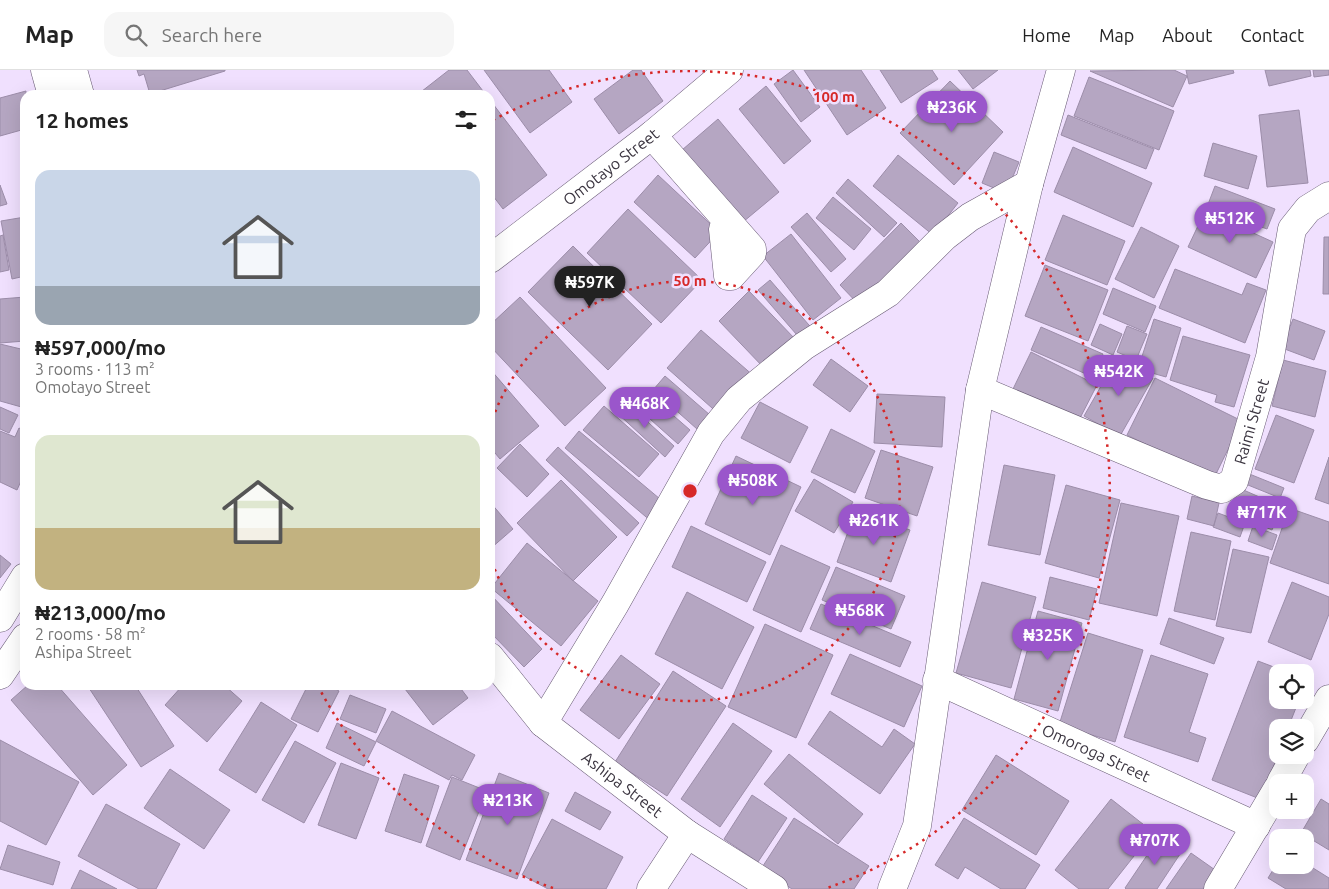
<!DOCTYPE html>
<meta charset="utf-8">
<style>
:root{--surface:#fff;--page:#f6f6f6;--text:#222;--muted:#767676;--line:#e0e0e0;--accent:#9a56cb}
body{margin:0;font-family:Ubuntu,sans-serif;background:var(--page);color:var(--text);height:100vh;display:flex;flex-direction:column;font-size:19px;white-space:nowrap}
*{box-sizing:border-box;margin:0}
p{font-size:16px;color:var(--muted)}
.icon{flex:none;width:28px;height:28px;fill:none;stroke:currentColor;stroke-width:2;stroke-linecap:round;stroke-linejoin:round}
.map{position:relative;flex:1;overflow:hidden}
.side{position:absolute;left:20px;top:20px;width:475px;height:600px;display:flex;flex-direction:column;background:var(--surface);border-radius:15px;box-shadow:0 5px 20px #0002}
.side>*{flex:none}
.controls{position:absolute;left:1269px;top:594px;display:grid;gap:10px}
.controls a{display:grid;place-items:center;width:45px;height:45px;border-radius:10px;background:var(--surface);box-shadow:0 5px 20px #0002;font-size:25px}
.price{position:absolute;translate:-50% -42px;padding:0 11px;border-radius:18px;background:var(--accent);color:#fff;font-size:16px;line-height:32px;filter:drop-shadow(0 1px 2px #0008)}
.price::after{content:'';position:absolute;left:50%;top:30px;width:15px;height:11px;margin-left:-8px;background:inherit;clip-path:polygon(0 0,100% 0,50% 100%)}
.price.active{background:#222;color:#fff}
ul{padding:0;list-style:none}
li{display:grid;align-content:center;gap:10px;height:265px;padding:0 15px}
li span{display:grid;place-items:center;height:155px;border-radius:15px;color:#555}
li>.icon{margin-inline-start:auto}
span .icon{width:90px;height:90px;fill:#fffc;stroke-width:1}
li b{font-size:21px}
h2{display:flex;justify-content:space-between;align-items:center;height:60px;padding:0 15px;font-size:21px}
header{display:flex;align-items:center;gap:30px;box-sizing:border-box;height:70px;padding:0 25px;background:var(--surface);border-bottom:1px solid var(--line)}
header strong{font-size:24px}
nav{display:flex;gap:28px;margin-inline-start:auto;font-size:18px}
.search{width:350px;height:45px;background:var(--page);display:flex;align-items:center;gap:12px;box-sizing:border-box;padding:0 18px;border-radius:15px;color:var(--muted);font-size:19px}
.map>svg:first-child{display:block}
.building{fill:#b5a6c2;stroke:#9c8da9}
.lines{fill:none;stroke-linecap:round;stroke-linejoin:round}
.minor-casing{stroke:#675a73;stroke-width:29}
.major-casing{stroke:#675a73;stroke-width:29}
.minor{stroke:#fff;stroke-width:28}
.major{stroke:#fff;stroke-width:28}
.ring{fill:none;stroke:#d62828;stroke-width:2.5;stroke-dasharray:2.5 5}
.labels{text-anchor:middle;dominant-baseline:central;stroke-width:5;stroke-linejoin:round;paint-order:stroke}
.street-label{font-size:16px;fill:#3b3540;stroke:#f0e0fe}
.centre{fill:#d62828;stroke:#f0e0fe;stroke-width:2.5}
.ring-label{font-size:15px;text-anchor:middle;font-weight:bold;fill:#d62828;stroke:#f0e0fe;stroke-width:5;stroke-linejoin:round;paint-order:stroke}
</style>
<header>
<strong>Map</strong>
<div class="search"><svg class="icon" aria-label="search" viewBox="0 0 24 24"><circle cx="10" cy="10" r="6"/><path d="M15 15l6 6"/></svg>Search here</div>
<nav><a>Home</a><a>Map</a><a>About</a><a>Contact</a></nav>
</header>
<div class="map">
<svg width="1329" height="819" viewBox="0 0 1329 819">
<rect width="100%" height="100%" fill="#f0e0fe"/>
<path class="building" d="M137 0H225V1L150 24 144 4 139 6Z
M449 0H467L486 25H417Z
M484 0H549L572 32 530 63Z
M633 0H641L663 31 619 64 594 29Z
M793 0 820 37 801 52 774 14Z
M804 0H861L886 38 847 65Z
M880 0H932L938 9 901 33Z
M958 0H998L973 19Z
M1174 0 1187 6 1173 37 1090 1Z
M1186 0H1233L1234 3 1189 14Z
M1265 0H1310L1311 6 1269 16Z
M1313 0H1329V5L1314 7Z
M1089 7 1174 41 1159 80 1074 46Z
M950 11 1003 62 954 115 900 63Z
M766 16 811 71 784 94 739 39Z
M26 21 25 59 0 66V28Z
M490 30 547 105 503 139 490 122Z
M1299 40 1308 113 1267 117 1259 45Z
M1068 45 1154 79 1146 99 1061 65Z
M718 49 779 122 743 152 682 80Z
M1213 73 1257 86 1248 119 1204 106Z
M1073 77 1152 113 1133 157 1054 122Z
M994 82 1019 92 1006 123 982 113Z
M898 85 958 133 933 165 873 116Z
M658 105 719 162 695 188 634 132Z
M848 109 897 153 884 167 836 123Z
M0 115 7 134 0 136Z
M1215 116 1275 139 1267 159 1207 137Z
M833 127 871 159 854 180 816 148Z
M628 139 702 210 661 253 587 183Z
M1205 141 1273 172 1256 208 1188 177Z
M807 143 846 189 831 202 791 157Z
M1063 145 1125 171 1107 215 1045 190Z
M25 147V206L12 209 1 151Z
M901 153 924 176 862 238 840 215Z
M1141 157 1179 176 1154 228 1115 209Z
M791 164 841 228 813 250 763 186Z
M3 165 9 200 0 202V166Z
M1324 167H1329V224H1323Z
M573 176 652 254 608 300 528 222Z
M1045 195 1108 220 1088 271 1025 246Z
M1175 199 1242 225 1247 213 1266 220 1245 273 1159 238Z
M770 210 815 262 803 272 758 220Z
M1113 218 1156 236 1145 262 1103 244Z
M749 221 796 270 765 299 719 251Z
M25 227V271L0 273V229Z
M520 227 606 318 565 356 490 276V255Z
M1154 249 1181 258 1166 307 1138 299Z
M1293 249 1325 261 1314 290 1282 278Z
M1100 254 1122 264 1113 285 1091 275Z
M1127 256 1147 264 1136 290 1117 282Z
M1041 257 1103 284 1093 307 1031 280Z
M701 260 755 307 721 346 667 298Z
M1183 266 1250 285 1234 337 1215 332 1217 325 1170 310Z
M0 274 25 280V338L0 331Z
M1031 282 1097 315 1078 352 1013 319Z
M1117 288 1153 308 1120 366 1084 346Z
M831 289 868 316 850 342 813 315Z
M1283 290 1326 301 1315 347 1272 336Z
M490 299 539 356 500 389 490 377Z
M665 306 710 345 697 359 653 320Z
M1155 308 1242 351 1214 408 1127 365Z
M643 319 690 360 678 374 632 333Z
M877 324 945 327 942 377 874 373Z
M625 331 674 376 665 387 616 342Z
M760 332 808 357 790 393 741 368Z
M604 336 659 384 639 407 583 360Z
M0 337 18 345 9 363 0 359Z
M1276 345 1314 360 1294 413 1255 399Z
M19 358 25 361V402L17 420 0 412V361L15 367Z
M831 359 875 381 855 423 811 402Z
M579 361 666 434 652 452 565 378Z
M520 374 549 404 527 427 497 398Z
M558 377 639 453 627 466 546 390Z
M881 380 933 397 917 446 865 428Z
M736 386 801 417 770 485 705 454Z
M1329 387V434L1315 429Z
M1004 395 1055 405 1040 485 988 475Z
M1247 403 1284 418 1280 428 1243 413Z
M814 409 853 432 834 463 795 441Z
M561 410 617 467 573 511 517 453Z
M1066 415 1120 430 1099 508 1045 493Z
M1239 418 1282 437 1272 460 1229 441Z
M1192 426 1219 433 1214 456 1187 449Z
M490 432 513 459 490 479Z
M1121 433 1179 446 1157 546 1099 533Z
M1289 438 1329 452V514L1270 493Z
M856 440 910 460 891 512 837 492Z
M1218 443 1245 453 1240 467 1213 457Z
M691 456 766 492 747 532 672 497Z
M1253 456 1277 465 1272 480 1248 471Z
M1191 462 1231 471 1215 550 1174 541Z
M527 473 598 531 561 576 491 518Z
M781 475 830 497 801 562 753 540Z
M1233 479 1269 487 1251 563 1216 556Z
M0 485 11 494 0 508Z
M836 497 905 526 891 559 822 530Z
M1050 507 1097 519 1089 550 1043 538Z
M982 512 1036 527 1011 618 956 603Z
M1292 512 1329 527V544L1311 590 1268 572Z
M687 522 754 557 722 619 655 584Z
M490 524 542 579 524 597 490 562Z
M821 534 911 572 900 597 810 559Z
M1038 541 1082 553 1058 641 1014 629Z
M1169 548 1224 568 1214 594 1160 574Z
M765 554 833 585 796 668 728 637Z
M1088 563 1143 580 1115 672 1059 655Z
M850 584 922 616 904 657 831 624Z
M621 585 660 614 619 669 580 640Z
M1151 585 1208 604 1189 662 1206 668 1198 692 1124 667Z
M1258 591 1287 602H1278V630H1299L1288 658H1278V685L1260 729 1212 710Z
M673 601 726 636 667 726 615 692Z
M28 615H57L127 695 93 725 11 630Z
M87 615H135L174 676 141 697Z
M183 615H224L242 631 207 672 165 635Z
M308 615H328L339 621 318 662 291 649Z
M410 615H458L468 628 433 655 405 619Z
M350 625 386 639 376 663 340 649Z
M261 632 297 655 256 723 219 700Z
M392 641 475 685 462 710 452 705 449 710 376 671Z
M830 641 882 677 894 659 915 674 880 724 808 674Z
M337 653 376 672 364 696 326 678Z
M733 653 772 681 720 757 681 729Z
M0 670 79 712 46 775 0 751Z
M295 671 336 693 304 753 262 730Z
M789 684 863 744 838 774 764 714Z
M996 685 1069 731 1036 785 962 740Z
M341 693 379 708 356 769 318 755Z
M170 699 230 740 204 779 144 738Z
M499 703 549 723 517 809 466 790Z
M404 704 439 716 421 773 385 761Z
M452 707 487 721 460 790 426 776Z
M575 722 611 742 600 760 565 741Z
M752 725 787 748 758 792 724 769Z
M1111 729 1153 762 1108 819H1079L1055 800Z
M1321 729 1329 734V780L1301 763Z
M106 734 180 774 156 819H139L78 786Z
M794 748 869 796 854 819H792L761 799Z
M964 748 1040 795 1025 819H1001L965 797 958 809 935 795Z
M552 749 623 787 606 819H548L522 805Z
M1160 766 1182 781 1157 819H1126L1125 818Z
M8 775 60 792 53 815 0 799Z
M1191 783 1218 802 1206 819H1166Z
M1278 792V795H1305V793L1329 808V819H1286L1268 808Z
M80 800 117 819H71Z"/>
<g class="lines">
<g class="minor-casing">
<g id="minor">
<path d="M652 65 752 179V183L731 206H728L723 159"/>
<path id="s1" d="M490 189 652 65 729 0"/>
<path id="s2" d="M980 320 1207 415 1222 419 1234 411 1270 287 1292 159 1308 139 1329 126"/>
<path id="s3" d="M490 587 543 653 687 764 774 819"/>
<path id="s4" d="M937 610 1256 756"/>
<path d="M543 653 615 534 711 363 739 329 804 276 888 223 944 167 970 147 1029 114"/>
<path d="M1305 670 1329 629"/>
<path d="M1281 712 1296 685"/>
<path d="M651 819 687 764"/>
<path d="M892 819 917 756 980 320 1029 114 1061 0"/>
<path d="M1218 819 1278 718"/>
</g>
</g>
<g class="major-casing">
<path id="major" d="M45 0 52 25
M73 0 80 25
M0 548 25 507
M0 605 25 568"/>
</g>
<use href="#minor" class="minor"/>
<use href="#major" class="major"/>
</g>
<g class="ring">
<path d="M490 356A210 210 0 1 1 490 486"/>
<path d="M553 818A420 420 0 0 1 319 618M493 50A420 420 0 1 1 827 818"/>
</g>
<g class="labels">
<g class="street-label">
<text stroke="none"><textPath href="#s1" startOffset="152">Omotayo Street</textPath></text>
<text stroke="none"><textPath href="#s2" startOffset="338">Raimi Street</textPath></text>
<text stroke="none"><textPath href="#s4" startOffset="175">Omoroga Street</textPath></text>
<text stroke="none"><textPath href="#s3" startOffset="185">Ashipa Street</textPath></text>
</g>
</g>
<circle cx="690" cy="421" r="8" class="centre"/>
<g class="ring-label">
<text x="834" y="32">100 m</text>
<text x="690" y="216">50 m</text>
</g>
</svg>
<div class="controls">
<a><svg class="icon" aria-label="locate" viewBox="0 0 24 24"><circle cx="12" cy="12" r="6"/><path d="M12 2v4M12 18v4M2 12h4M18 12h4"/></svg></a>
<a><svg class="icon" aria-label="layers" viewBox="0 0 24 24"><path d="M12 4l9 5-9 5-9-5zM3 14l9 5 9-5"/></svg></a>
<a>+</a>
<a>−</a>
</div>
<b class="price" style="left:952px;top:63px">₦236K</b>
<b class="price" style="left:1230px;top:174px">₦512K</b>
<b class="price active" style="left:590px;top:238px">₦597K</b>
<b class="price" style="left:1119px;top:327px">₦542K</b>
<b class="price" style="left:645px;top:359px">₦468K</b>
<b class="price" style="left:753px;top:436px">₦508K</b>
<b class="price" style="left:1262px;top:468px">₦717K</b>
<b class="price" style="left:874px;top:476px">₦261K</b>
<b class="price" style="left:860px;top:566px">₦568K</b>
<b class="price" style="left:1048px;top:591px">₦325K</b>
<b class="price" style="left:508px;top:756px">₦213K</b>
<b class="price" style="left:1155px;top:796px">₦707K</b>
<section class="side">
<h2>12 homes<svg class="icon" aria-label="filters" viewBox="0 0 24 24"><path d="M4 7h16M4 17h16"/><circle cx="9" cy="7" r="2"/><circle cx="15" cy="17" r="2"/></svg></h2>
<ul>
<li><span style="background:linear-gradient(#c9d6e8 75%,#9aa5b1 0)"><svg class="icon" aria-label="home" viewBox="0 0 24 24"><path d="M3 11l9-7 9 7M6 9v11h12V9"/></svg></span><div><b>₦597,000/mo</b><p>3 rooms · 113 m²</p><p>Omotayo Street</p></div></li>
<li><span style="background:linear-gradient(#dfe7d0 60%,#c2b280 0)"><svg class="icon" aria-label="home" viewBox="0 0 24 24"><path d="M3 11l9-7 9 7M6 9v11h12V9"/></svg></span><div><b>₦213,000/mo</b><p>2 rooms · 58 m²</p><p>Ashipa Street</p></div></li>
</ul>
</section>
</div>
